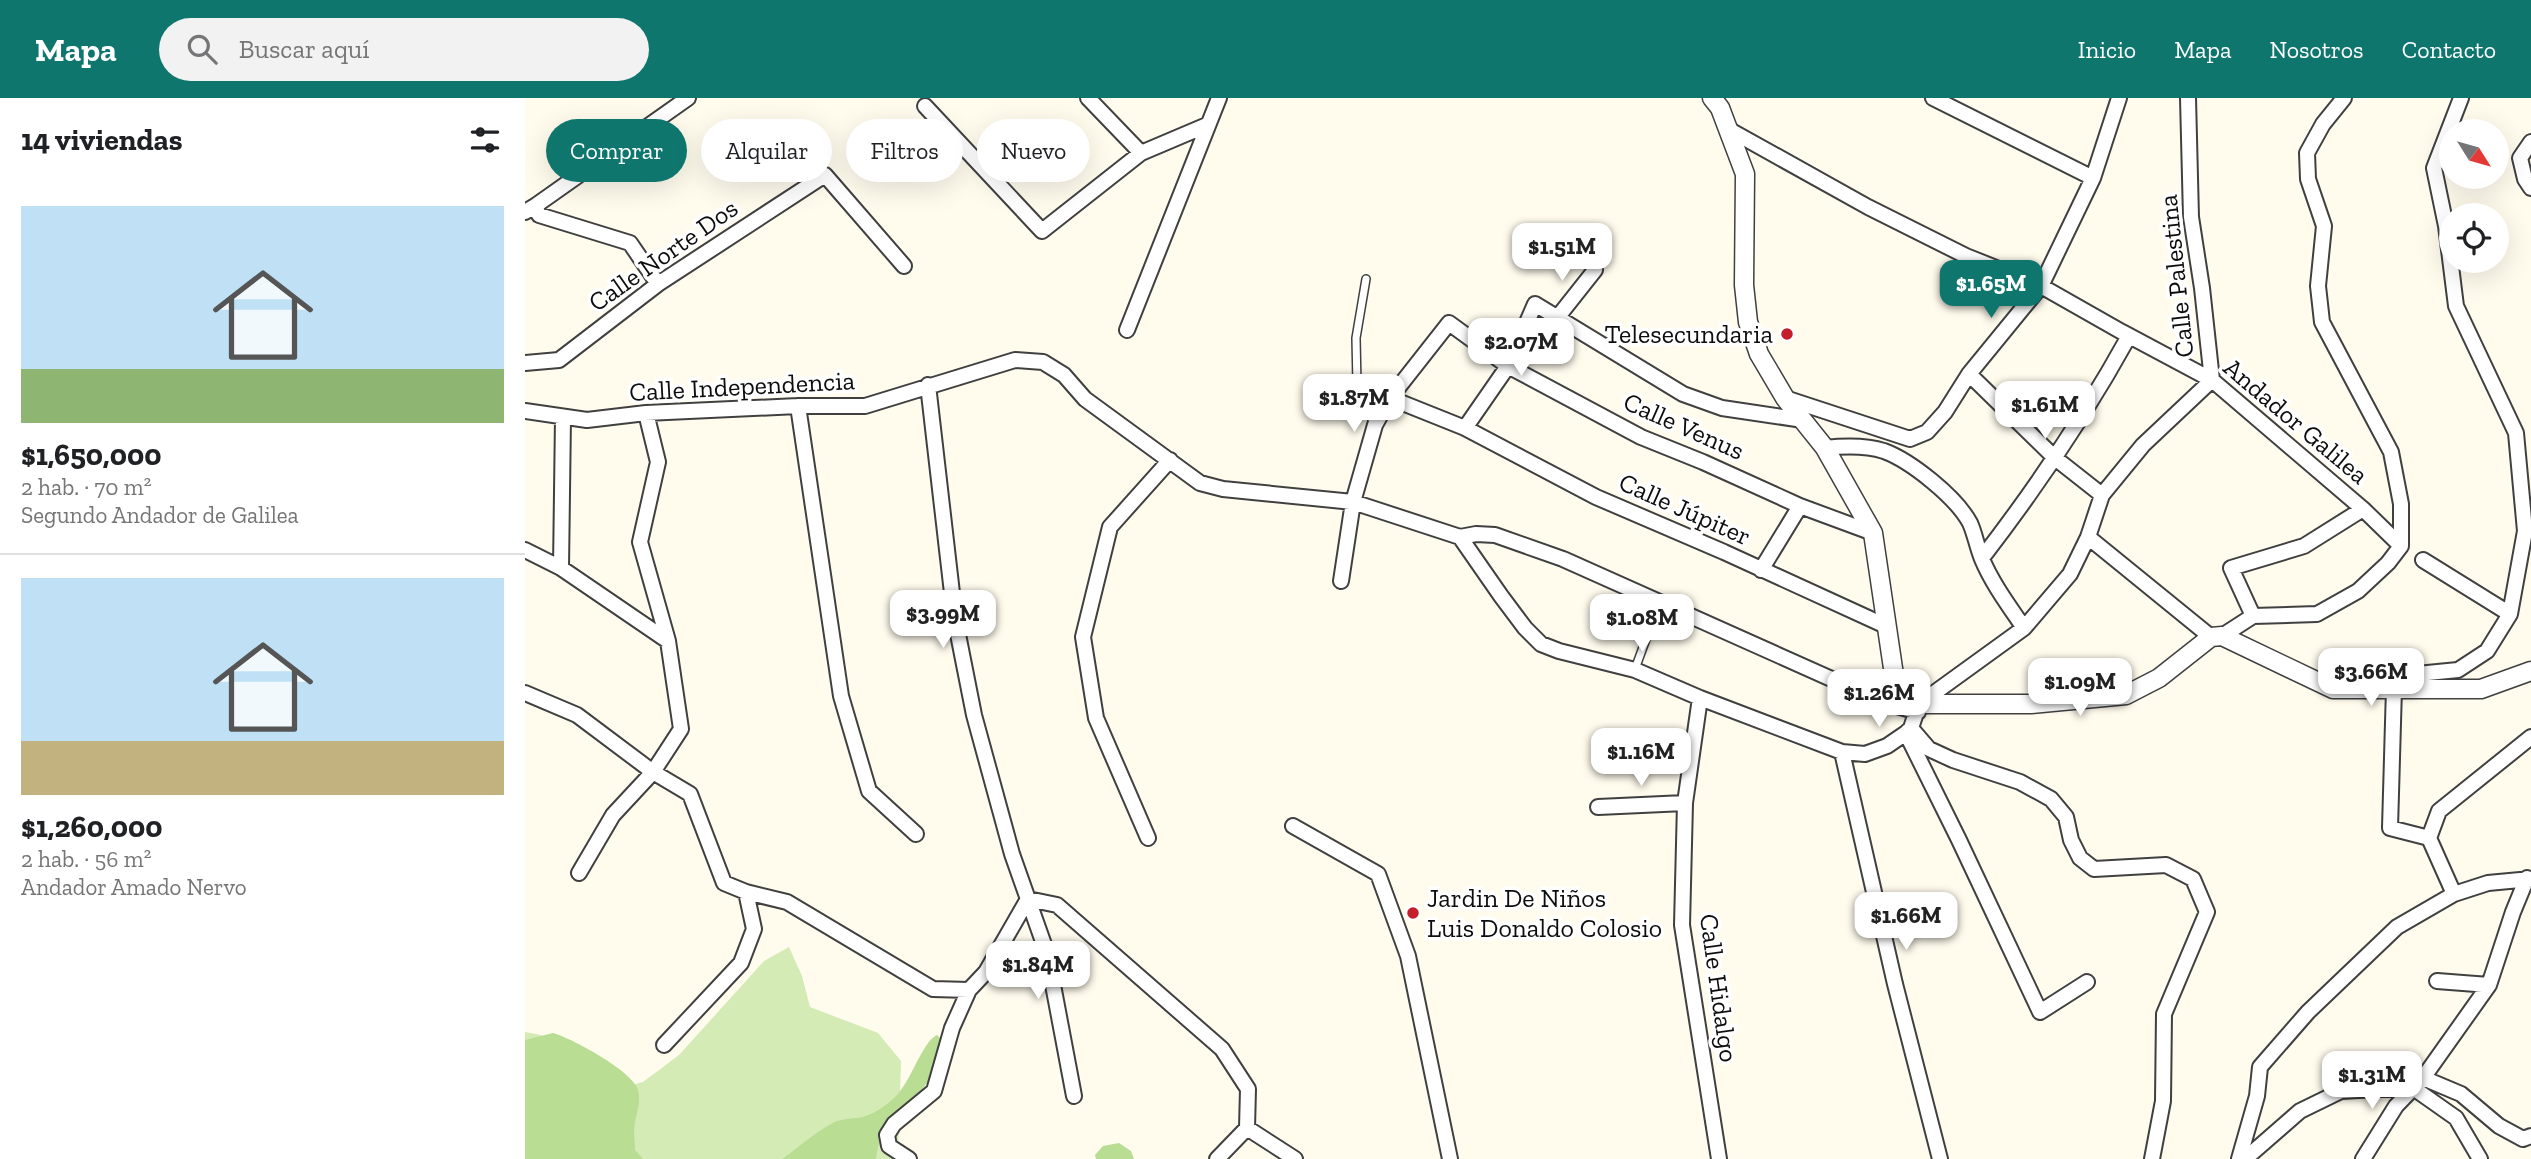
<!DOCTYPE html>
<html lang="es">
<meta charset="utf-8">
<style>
:root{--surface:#fff;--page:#f2f2f2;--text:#202124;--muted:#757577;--line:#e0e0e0;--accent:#0f766e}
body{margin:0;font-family:"Zilla Slab",serif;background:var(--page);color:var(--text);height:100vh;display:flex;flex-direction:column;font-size:26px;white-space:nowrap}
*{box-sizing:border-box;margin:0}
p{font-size:23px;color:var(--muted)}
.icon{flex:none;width:38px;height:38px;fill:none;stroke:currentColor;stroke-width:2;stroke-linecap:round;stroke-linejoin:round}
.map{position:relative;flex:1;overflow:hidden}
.sheet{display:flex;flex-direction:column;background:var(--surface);width:525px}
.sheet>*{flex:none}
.guide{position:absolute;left:21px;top:21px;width:665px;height:63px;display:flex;gap:14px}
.needle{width:46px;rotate:127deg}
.buttons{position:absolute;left:1914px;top:21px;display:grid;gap:14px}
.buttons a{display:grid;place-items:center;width:70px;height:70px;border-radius:50%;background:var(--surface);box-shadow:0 7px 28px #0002;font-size:35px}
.price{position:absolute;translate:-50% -60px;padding:0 16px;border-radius:14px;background:#fff;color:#222;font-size:23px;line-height:46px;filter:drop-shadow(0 2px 4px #0008)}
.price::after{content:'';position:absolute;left:50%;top:42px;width:21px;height:16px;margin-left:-10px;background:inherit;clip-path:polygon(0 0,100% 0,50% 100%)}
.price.on{background:var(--accent);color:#fff}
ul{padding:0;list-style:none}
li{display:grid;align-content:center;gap:14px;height:371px;padding:0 21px}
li+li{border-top:2px solid var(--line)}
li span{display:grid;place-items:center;height:217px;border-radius:0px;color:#555}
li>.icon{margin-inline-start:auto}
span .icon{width:126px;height:126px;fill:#fffc;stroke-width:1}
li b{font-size:30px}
h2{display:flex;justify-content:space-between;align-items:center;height:84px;padding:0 21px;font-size:30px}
.tag{padding:0 24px;border-radius:32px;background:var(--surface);box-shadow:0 7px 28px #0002;font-size:24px;line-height:63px}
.tag.on{background:var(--accent);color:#fff}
header{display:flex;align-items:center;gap:42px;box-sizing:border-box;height:98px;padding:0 35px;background:var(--accent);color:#fff}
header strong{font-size:33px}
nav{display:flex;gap:38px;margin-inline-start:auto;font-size:24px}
.search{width:490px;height:63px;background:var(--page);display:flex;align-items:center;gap:18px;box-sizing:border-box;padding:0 24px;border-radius:38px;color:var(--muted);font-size:26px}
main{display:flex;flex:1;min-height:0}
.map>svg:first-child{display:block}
.green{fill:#d4ebb5}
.forest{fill:#b8dd93}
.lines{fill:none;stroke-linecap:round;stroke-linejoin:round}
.service-casing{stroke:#404040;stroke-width:10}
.minor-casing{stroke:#404040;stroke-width:18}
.tertiary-casing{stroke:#404040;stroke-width:21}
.service{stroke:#fff;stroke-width:7}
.minor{stroke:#fff;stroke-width:14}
.tertiary{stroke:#fff;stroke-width:18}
.poi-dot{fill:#c41e2d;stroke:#fff;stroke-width:2.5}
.labels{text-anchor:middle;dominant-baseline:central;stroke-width:7;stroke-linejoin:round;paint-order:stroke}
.street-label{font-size:26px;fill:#0d0d0d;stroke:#fff}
.poi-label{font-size:26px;fill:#0d0d0d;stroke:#fff;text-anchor:end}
</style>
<header>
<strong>Mapa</strong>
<div class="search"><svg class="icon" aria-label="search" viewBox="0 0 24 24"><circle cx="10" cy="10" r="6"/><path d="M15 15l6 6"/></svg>Buscar aquí</div>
<nav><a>Inicio</a><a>Mapa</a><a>Nosotros</a><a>Contacto</a></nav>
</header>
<main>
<section class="sheet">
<h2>14 viviendas<svg class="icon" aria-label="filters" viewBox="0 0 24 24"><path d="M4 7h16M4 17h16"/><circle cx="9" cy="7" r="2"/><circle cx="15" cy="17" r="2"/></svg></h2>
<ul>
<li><span style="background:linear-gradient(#bfe0f5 75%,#8fb573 0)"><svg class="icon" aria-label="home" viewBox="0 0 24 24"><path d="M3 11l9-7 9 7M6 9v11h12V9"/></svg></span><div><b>$1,650,000</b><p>2 hab. · 70 m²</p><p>Segundo Andador de Galilea</p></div></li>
<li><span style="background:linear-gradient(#bfe0f5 75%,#c2b280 0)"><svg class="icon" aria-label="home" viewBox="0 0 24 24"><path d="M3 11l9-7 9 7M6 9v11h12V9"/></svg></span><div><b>$1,260,000</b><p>2 hab. · 56 m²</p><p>Andador Amado Nervo</p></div></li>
</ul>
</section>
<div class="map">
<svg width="2006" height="1061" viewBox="0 0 2006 1061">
<rect width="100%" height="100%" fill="#fffbed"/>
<path class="green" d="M264 849 277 878 285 909 353 935 376 963 373 1061H0V934C39 939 69 966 99 989L118 984 154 957 239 863Z"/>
<path class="forest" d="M28 935C46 940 108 973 113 992 116 1004 112 1013 110 1024 108 1033 110 1043 110 1052L118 1061H0V942Z
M412 937C439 959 367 1022 356 1040 353 1046 352 1054 351 1061H257C273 1050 289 1035 306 1026 316 1020 327 1021 338 1019 349 1016 362 1007 370 999 386 984 397 944 412 937Z
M594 1045 606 1053 609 1061H571L570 1057 578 1048Z"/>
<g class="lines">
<g class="service-casing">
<path id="service" d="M841 181 831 240 832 287 849 326
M1110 571 1124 533"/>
</g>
<g class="minor-casing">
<path id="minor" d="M563 0 616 55
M1408 0 1568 80
M400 8 517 133 616 55 682 27
M1203 31 1343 109 1441 158 1516 188 1597 234 1687 282 1838 411 1876 448
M2006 44 1995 60 2000 81 2006 90
M10 108 163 0
M0 114 10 108 14 117 105 145 133 186
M1032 220 1070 172
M602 232 694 0
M0 265 34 262 133 186 300 77 379 168
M1444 276 1530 360 1577 397
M403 287 430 521 449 617 487 756 522 855 549 998
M865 300 940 330 1071 399 1199 454 1363 529
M1260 300 1385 341 1402 334 1420 314 1444 276 1516 188 1568 80 1594 0
M273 308 316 598 344 693 391 736
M0 313 62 322 121 315 273 308H340L490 262 518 264 539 277 560 301 675 385 698 391 828 404 935 439 976 498 1000 530 1016 546 1034 553 1110 572 1175 600 1317 654 1340 656 1362 648 1381 635 1386 630 1394 606 1499 530 1545 476 1563 439 1577 397 1618 347 1687 282 1677 190 1666 119 1663 0
M940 330 983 268 1010 206 1158 296 1197 310 1278 322
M1300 350C1319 348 1340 347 1359 353 1386 363 1431 399 1445 425 1450 436 1452 449 1457 461 1467 485 1484 508 1499 530
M935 439 951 436 970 437 1038 461 1358 604 1393 614
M1563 439 1686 539
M0 452 36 470 143 543
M1457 460C1511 390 1561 316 1604 238
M1898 462 1985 516
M36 470 38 319
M1236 472 1275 408
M816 483 828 404 850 327 865 300 924 225 983 268 1116 339 1178 364 1275 408 1348 435
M1728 518 1792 516 1833 493 1863 465 1876 448V406L1866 354 1797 224 1793 188 1799 128 1783 81 1782 55 1798 26 1819 0
M1728 518 1706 470 1779 448 1838 411
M1697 538 1728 518
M0 595 52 617 128 674 165 696 199 785 221 794 262 804 408 891 444 892 461 874 503 801 532 807 697 951 723 991 722 1030 770 1061
M1175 600 1160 705 1157 827 1194 1061
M1386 630 1404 651 1428 662 1495 684 1526 701 1541 719 1546 742 1555 760 1569 771 1641 767 1668 781 1682 814 1639 916 1638 1003 1627 1061
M1381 635 1434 742 1515 914 1562 884
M2006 639 1914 713 1904 740 1929 796 1963 785 2006 781
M1317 654 1370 886 1415 1061
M1073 709 1160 705
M768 728 853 776 883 858 925 1061
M623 740 571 620 558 539 585 429 645 362
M1904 740 1865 730 1869 590 1882 577 1933 572 1962 553 1985 516 2000 433 1991 335 1931 208 1921 128 1909 70 1936 0
M54 775 88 717 128 674 156 631 143 543 115 444 133 364 121 315
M1912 883 1964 887
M139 947 216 865 229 831 221 794
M1898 980 1936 996 1974 1028 1998 1041 2006 1038
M384 1061 364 1048 362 1037 369 1026 409 993 427 930 444 892
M692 1061 722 1030
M1714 1061 1732 998 1735 969 1783 914 1872 829 1929 796
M1720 1061 1775 1013 1816 993 1887 989 1931 1020 1955 1061
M1838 1061 1871 1008 1898 980 1964 887 1988 814 2002 780"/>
</g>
<g class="tertiary-casing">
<path id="tertiary" d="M1187 0 1195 10 1220 76 1219 187 1223 224 1234 256 1260 300 1300 350 1348 435 1369 577 1383 599 1394 606H1506L1601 597 1634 580 1686 539 1697 538 1808 591H1956L2006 573"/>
</g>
<use href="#service" class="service"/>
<use href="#minor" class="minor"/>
<use href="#tertiary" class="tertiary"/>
</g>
<g class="poi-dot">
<circle cx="1262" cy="236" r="7"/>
<circle cx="888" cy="815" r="7"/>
</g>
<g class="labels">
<g class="street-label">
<text transform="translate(138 157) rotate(-35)">Calle Norte Dos</text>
<text transform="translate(1651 178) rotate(-96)">Calle Palestina</text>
<text transform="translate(217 288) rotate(-3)">Calle Independencia</text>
<text transform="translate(1771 323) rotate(40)">Andador Galilea</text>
<text transform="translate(1159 328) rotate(24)">Calle Venus</text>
<text transform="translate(1160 411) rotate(24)">Calle Júpiter</text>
<text transform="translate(1194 890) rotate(82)">Calle Hidalgo</text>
</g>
<g class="poi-label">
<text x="1248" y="236">Telesecundaria</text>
<text x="902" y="800" text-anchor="start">Jardin De Niños<tspan x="902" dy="30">Luis Donaldo Colosio</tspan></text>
</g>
</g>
</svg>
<div class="buttons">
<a><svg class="needle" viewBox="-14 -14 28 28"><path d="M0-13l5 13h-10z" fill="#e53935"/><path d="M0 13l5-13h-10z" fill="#757577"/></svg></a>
<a><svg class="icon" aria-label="locate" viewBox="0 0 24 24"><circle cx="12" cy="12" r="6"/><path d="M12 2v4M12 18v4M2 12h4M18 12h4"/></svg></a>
</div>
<b class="price" style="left:1037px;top:185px">$1.51M</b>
<b class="price on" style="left:1466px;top:222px">$1.65M</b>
<b class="price" style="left:996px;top:280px">$2.07M</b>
<b class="price" style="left:829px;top:336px">$1.87M</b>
<b class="price" style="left:1520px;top:343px">$1.61M</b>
<b class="price" style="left:418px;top:552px">$3.99M</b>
<b class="price" style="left:1117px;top:556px">$1.08M</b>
<b class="price" style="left:1846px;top:610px">$3.66M</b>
<b class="price" style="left:1555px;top:620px">$1.09M</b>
<b class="price" style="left:1354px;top:631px">$1.26M</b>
<b class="price" style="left:1116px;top:690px">$1.16M</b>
<b class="price" style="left:1381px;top:854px">$1.66M</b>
<b class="price" style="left:513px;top:903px">$1.84M</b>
<b class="price" style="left:1847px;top:1013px">$1.31M</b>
<div class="guide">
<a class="tag on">Comprar</a>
<a class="tag">Alquilar</a>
<a class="tag">Filtros</a>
<a class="tag">Nuevo</a>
</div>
</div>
</main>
